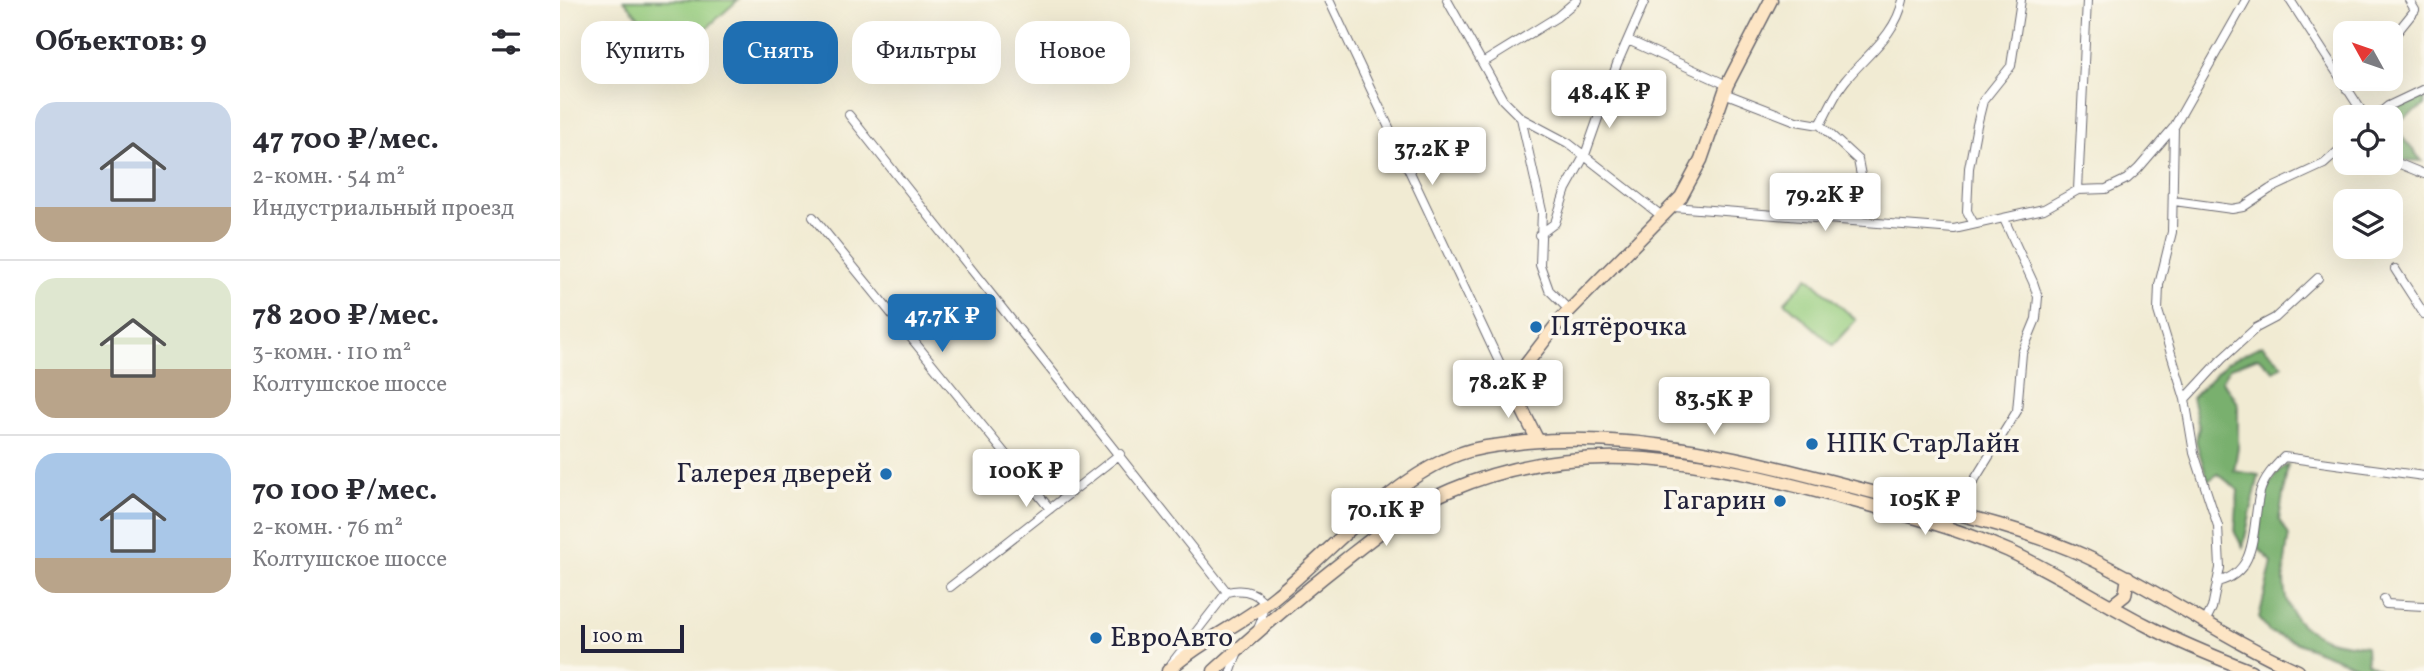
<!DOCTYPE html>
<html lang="ru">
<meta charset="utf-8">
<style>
:root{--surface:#fff;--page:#f7f7f7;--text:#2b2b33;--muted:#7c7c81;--line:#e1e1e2;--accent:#1f6fb2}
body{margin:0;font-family:Vollkorn,serif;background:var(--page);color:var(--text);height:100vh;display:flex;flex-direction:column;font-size:26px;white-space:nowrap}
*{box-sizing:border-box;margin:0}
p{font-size:23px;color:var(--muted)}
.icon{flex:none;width:38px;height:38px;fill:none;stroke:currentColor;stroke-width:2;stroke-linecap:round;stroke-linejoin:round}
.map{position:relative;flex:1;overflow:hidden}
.sheet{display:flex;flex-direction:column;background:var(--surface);width:560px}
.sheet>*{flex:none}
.hud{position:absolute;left:21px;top:21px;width:665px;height:63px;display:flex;gap:14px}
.needle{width:46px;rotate:310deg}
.controls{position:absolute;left:1773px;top:21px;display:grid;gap:14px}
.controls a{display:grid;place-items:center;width:70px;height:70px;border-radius:14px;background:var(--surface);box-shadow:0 7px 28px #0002;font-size:35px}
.scale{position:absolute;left:21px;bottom:18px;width:103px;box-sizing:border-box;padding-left:7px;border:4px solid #22223b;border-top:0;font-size:19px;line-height:24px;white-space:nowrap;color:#22223b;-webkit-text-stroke:5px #fbf7ec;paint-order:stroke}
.price{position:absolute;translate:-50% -60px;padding:0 16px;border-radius:7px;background:#fff;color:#222;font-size:23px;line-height:46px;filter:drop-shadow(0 2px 4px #0008)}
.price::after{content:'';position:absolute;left:50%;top:42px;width:21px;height:16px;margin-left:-10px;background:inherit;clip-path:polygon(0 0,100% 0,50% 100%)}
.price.selected{background:var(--accent);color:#fff}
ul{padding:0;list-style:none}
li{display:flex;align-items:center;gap:21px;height:175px;padding:0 35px}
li+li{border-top:2px solid var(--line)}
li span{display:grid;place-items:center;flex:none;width:196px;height:140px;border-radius:21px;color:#555}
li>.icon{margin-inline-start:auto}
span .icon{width:84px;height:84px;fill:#fffc;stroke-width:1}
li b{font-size:30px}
h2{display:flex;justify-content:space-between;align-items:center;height:84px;padding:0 35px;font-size:30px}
.tag{padding:0 24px;border-radius:21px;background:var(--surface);box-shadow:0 7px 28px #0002;font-size:24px;line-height:63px}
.tag.selected{background:var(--accent);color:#fff}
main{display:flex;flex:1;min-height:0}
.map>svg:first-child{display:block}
.green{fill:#97cd7f;stroke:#5c785d;stroke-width:2}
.forest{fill:#79b06e;stroke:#4e6954;stroke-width:2}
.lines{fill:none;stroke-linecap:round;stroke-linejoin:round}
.street-casing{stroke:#6a6870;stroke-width:10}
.secondary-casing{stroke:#6a6870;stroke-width:15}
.street{stroke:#fff;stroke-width:8}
.secondary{stroke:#fde5c5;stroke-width:12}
.poi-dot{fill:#1f6fb2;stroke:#fbf7ec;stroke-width:2.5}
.labels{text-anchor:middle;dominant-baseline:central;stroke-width:7;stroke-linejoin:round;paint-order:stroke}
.poi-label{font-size:28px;fill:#22223b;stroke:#fbf7ec;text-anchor:start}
</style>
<main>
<section class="sheet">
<h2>Объектов: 9<svg class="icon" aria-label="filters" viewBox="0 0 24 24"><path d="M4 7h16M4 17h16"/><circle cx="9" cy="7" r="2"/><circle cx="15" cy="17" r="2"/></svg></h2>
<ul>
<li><span style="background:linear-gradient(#c9d6e8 75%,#b9a48a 0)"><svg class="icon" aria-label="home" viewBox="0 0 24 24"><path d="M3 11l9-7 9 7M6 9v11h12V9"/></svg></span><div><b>47 700 ₽/мес.</b><p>2-комн. · 54 m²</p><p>Индустриальный проезд</p></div></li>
<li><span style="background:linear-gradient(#dfe7d0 65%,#b9a48a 0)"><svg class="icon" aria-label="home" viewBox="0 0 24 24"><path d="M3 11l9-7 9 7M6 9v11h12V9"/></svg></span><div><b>78 200 ₽/мес.</b><p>3-комн. · 110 m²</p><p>Колтушское шоссе</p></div></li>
<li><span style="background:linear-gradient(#a9c7e8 75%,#b9a48a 0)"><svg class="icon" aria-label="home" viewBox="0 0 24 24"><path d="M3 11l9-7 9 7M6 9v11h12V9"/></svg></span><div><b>70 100 ₽/мес.</b><p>2-комн. · 76 m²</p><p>Колтушское шоссе</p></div></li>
</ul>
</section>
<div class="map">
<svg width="1864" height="671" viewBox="0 0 1864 671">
<rect width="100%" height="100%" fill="#fbf7ec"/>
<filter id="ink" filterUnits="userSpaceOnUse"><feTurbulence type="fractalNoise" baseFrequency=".0143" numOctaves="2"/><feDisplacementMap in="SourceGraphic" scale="14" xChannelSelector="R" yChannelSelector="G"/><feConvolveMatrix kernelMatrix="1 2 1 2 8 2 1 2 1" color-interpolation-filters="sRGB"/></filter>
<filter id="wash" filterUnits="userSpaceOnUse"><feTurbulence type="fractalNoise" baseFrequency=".00686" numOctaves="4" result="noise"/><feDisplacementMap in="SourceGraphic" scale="28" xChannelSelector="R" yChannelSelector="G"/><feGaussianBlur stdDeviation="1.57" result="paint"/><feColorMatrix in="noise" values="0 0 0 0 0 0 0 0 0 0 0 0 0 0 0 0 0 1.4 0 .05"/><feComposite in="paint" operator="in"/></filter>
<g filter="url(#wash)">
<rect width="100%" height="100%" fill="#f1ebd3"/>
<path class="green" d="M64 0H178L113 58Z
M1248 277 1296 320 1273 345 1225 302Z"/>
<path class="forest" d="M1864 95V106L1832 125 1862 161 1839 160 1831 155 1830 117H1823L1844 102Z
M1702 345 1723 365 1714 371 1698 357 1670 368 1662 381 1678 403V447L1674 471 1699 475 1683 547 1675 533 1678 490 1658 474 1648 481 1636 441 1639 427 1632 398 1666 363Z
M1728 464 1719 520 1729 535C1722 577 1715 618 1763 638 1775 643 1792 644 1806 646L1807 662 1821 671H1809L1709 632 1699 618 1712 562 1697 547C1702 517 1700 482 1728 464Z"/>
</g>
<g filter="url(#ink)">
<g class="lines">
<g class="street-casing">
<path id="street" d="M769 0 950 385
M887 0 943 100 961 118 982 211 980 265 989 290 1010 311
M1730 0 1801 110 1814 117
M1068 40 1167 85
M1830 41 1855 10 1849 0
M924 62 997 17 1017 0
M1787 90 1799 79
M1164 93 1236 121 1260 125 1298 160 1303 186 1299 221
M289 115 667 592
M1815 117 1828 106 1864 89
M961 118 1008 143 1103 217
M1260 125C1268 111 1275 93 1285 81 1306 55 1336 35 1343 0
M1614 127 1612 232 1599 285 1598 311 1625 399 1634 453 1658 526 1660 568 1652 608 1645 622
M1830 160 1864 174
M1518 190 1527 0
M1614 201 1672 209 1683 207 1710 189 1764 164 1785 145
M1113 207 1394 229 1484 209 1518 190 1546 189 1567 179 1578 169 1614 127 1686 0
M253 217 490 509
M1414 224 1407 211 1409 168 1417 125 1423 101 1451 66 1461 0
M979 235 995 223 1006 189 1025 155 1057 64 1085 0
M1835 269 1864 314
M1625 399 1662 359 1696 328 1715 318 1758 278
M1394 513 1457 411 1462 353 1476 319 1478 297 1473 282 1444 219
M1657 582C1700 572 1691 527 1700 492 1704 478 1714 467 1724 457L1864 476
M390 587 560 454
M1824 599 1826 604 1864 606
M612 663 667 592C680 589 693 590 703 601L702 619 698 629
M671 671 678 651"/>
</g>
<g class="secondary-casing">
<path id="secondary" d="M978 441 950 385 1001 319 1121 197 1141 160 1167 85 1211 0
M1551 606 1565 595 1568 577
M608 671C640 641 682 624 716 596 772 551 831 479 899 454 921 446 943 445 966 442 1090 430 1212 466 1331 497 1395 513 1462 528 1523 555 1597 589 1663 638 1738 671
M654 671C697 632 740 595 786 559 819 533 852 506 891 490 1024 433 1147 462 1279 497 1337 512 1394 527 1449 551 1496 573 1540 601 1586 625 1620 643 1655 657 1691 671"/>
</g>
<use href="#street" class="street"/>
<use href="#secondary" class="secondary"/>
</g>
</g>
<g class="poi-dot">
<circle cx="976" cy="327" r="7"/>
<circle cx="1252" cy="444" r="7"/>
<circle cx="326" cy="474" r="7"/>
<circle cx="1220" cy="501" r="7"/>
<circle cx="536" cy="638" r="7"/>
</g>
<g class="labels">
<g class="poi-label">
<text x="990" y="327">Пятёрочка</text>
<text x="1266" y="444">НПК СтарЛайн</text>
<text x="312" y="474" text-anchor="end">Галерея дверей</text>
<text x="1206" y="501" text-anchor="end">Гагарин</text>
<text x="550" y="638">ЕвроАвто</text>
</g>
</g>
</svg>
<div class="controls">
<a><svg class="needle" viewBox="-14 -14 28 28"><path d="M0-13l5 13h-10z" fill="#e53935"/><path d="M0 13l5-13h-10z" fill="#7c7c81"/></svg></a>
<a><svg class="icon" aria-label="locate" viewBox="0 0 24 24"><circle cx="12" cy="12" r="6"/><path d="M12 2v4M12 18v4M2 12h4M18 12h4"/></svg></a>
<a><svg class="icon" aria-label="layers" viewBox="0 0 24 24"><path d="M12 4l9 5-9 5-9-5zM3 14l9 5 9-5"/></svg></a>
</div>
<div class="scale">100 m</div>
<b class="price" style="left:1049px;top:130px">48.4K ₽</b>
<b class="price" style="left:872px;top:187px">37.2K ₽</b>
<b class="price" style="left:1265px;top:233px">79.2K ₽</b>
<b class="price selected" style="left:382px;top:354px">47.7K ₽</b>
<b class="price" style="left:948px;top:420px">78.2K ₽</b>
<b class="price" style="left:1154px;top:437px">83.5K ₽</b>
<b class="price" style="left:466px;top:509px">100K ₽</b>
<b class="price" style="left:1365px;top:537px">105K ₽</b>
<b class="price" style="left:826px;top:548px">70.1K ₽</b>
<div class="hud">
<a class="tag">Купить</a>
<a class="tag selected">Снять</a>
<a class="tag">Фильтры</a>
<a class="tag">Новое</a>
</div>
</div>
</main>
